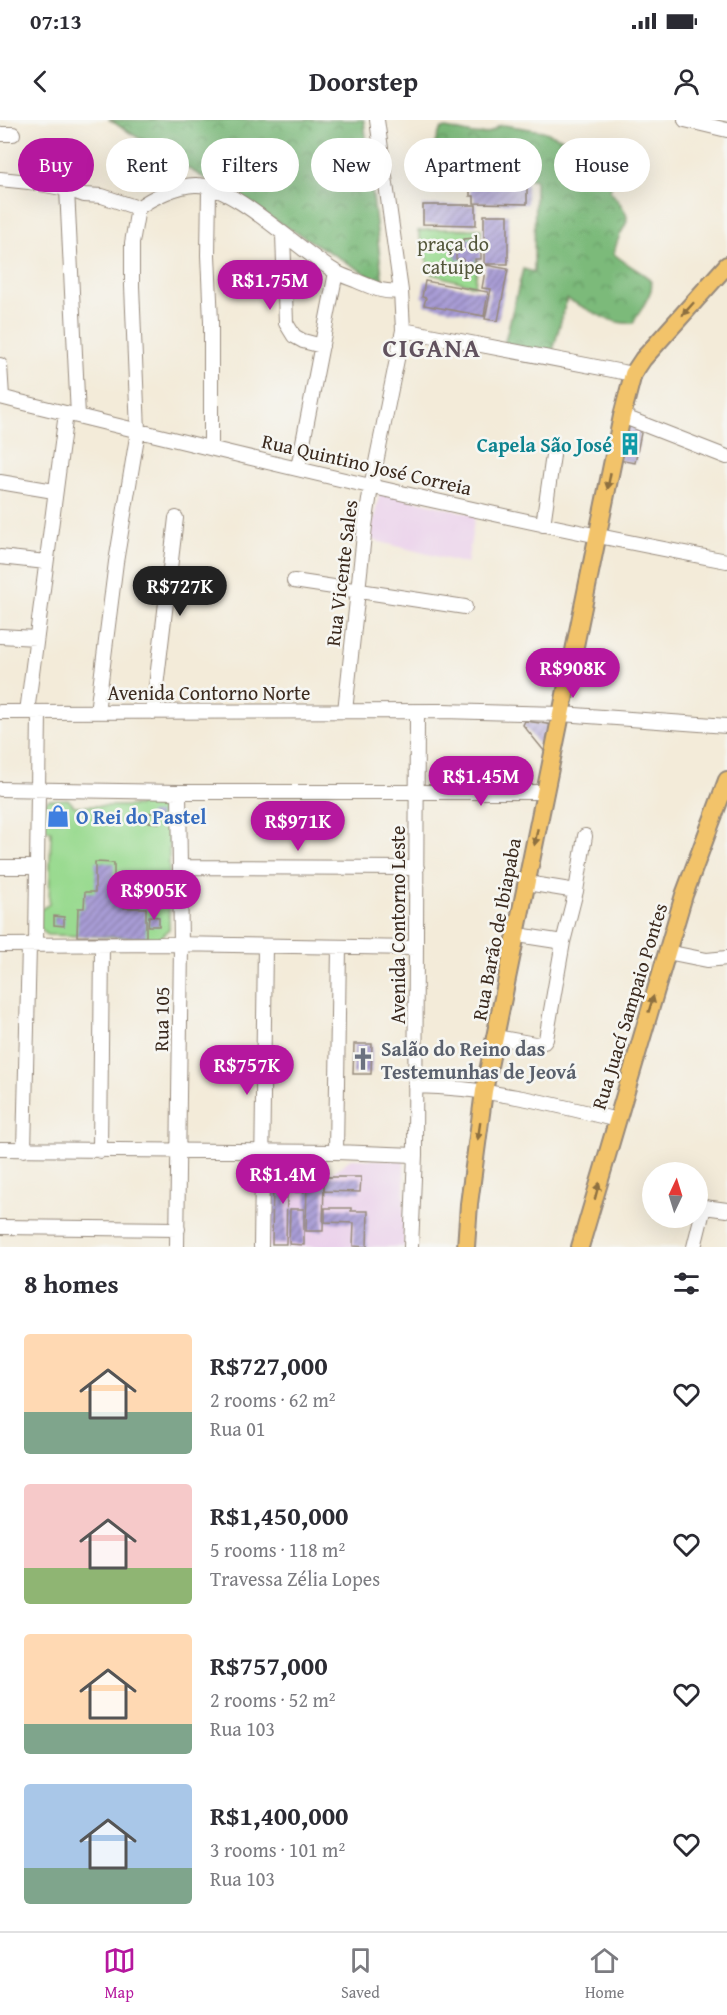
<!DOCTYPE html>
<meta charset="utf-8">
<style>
:root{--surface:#fff;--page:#f7f7f7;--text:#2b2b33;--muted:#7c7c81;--line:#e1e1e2;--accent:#b5179e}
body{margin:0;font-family:"Gentium Book Plus",serif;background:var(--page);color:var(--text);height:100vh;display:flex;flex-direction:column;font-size:22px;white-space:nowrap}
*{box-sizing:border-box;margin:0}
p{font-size:20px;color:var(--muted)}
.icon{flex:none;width:33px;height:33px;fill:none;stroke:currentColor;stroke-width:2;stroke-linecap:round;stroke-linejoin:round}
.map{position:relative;height:1127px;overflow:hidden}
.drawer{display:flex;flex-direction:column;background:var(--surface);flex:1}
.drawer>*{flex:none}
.hud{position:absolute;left:18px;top:18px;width:692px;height:54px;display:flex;gap:12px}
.needle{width:39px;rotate:4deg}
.controls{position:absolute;left:642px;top:1042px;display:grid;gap:12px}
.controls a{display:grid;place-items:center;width:66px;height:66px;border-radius:50%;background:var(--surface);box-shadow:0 6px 24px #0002;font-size:30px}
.price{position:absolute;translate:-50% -51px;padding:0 14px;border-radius:21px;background:var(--accent);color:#fff;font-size:20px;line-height:39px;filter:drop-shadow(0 2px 3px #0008)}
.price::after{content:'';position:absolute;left:50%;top:36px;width:18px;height:14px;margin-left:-9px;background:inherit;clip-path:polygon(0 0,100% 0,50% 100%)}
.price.on{background:#222;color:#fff}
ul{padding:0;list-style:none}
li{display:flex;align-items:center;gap:18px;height:150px;padding:0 24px}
li span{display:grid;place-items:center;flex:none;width:168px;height:120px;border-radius:6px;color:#555}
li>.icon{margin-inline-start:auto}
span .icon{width:72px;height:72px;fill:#fffc;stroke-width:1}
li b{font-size:26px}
h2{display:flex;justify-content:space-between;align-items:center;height:72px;padding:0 24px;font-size:26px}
.pill{padding:0 21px;border-radius:27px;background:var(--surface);box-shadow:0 6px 24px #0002;font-size:21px;line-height:54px}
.pill.on{background:var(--accent);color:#fff}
.status{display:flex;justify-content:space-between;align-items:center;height:42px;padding:0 30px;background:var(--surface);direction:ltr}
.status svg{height:16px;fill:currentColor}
header{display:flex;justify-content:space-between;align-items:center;height:78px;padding:0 24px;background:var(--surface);font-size:27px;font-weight:700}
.tab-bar{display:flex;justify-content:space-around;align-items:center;height:84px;border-top:2px solid var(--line);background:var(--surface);font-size:16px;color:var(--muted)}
.tab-bar a{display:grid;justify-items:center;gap:3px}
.tab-bar .on{color:var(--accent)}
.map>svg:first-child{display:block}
.built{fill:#ebd1eb}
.green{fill:#9ada90;stroke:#6a8257;stroke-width:1.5}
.forest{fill:url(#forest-crowns);stroke:#5b724c;stroke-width:1.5}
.building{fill:url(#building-hatch)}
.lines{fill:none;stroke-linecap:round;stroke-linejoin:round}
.minor-casing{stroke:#978a7c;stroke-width:16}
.major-casing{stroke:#978a7c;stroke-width:20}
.minor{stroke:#fff;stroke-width:14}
.major{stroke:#f2c36a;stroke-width:16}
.oneway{fill:#8d6f40}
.labels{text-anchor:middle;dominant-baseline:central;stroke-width:5;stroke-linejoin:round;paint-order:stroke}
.park-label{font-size:20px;fill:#53563a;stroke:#f6f6f2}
.culture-label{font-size:20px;font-weight:bold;fill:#0d838f;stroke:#f6f6f2;text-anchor:end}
.street-label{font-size:20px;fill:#3b2a1e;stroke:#f6f6f2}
.shop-label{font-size:20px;font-weight:bold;fill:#366cbe;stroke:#f6f6f2;text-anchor:start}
.worship-label{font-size:20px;font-weight:bold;fill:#5b616d;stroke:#f6f6f2;text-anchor:start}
.district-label{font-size:26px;font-weight:bold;letter-spacing:1.5px;fill:#61525e;stroke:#f6f6f2}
</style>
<div class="status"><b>07:13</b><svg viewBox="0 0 49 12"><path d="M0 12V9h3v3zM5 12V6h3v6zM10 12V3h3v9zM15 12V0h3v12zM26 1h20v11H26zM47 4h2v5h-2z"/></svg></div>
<header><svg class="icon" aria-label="back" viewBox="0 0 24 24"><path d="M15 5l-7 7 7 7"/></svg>Doorstep<svg class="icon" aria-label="person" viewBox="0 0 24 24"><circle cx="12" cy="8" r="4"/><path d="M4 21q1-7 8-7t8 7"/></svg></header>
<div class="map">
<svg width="727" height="1127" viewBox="0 0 727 1127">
<defs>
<pattern id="forest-crowns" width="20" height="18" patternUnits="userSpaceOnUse" patternTransform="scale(1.5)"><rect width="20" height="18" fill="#7bba7a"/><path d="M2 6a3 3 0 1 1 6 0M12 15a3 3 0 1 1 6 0" fill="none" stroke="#669763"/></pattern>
<pattern id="building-hatch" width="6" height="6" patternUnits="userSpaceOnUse" patternTransform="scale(1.5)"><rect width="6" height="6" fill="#a89cd5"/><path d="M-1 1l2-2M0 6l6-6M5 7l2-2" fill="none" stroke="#8a7fac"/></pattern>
</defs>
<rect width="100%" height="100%" fill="#f6f6f2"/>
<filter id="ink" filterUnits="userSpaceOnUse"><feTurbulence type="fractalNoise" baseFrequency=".0167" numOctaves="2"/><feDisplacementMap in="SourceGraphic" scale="12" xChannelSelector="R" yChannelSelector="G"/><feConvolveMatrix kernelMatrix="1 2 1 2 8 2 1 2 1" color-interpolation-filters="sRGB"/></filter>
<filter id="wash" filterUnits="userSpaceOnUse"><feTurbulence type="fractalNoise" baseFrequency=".008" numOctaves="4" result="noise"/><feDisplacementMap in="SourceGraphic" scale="24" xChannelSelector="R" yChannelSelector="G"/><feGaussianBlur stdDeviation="1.35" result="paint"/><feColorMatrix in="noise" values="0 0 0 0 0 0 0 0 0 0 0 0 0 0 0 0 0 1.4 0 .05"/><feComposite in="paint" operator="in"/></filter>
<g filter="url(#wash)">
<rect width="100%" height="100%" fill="#f3ebd9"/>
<path class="built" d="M380 372 475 395 467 444 369 419Z
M270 1039H281L304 1056H327L351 1039 401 1040 404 1042V1127H267L268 1041Z"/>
<path class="green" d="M438 109H481L475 166 431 154 418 111Z
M144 678 166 679 169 687V809L160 818 47 815 40 808V790L49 784 51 711 41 708V687L48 680 68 679 74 686H139Z"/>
<path class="forest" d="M110 0H364L383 164C292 109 199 57 110 0Z
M504 5 543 11 571 22 599 29 609 32 618 41 610 71C642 108 620 98 614 134 654 166 665 151 633 203 611 206 587 188 567 179L552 234 504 225 523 149 534 152 535 59 421 60C430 44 432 25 441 9L446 8C464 11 485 22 498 6Z"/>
<g id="blocks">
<path class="building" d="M470 63 527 64V84L474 83V76H470Z
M423 85H476V105L423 104Z
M484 95H508V144H484Z
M475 118V128H481V139H475L476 150H463V139H456V129H463V119Z
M486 145 508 149 498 201 485 199 491 169 482 168Z
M425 161 488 172 484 196 424 185 426 178 422 177Z
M631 302 642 308 635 343 618 340 625 307Z
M525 601 554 605 549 637 523 605Z
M54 691H64L63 701 53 700Z
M149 693H159V703L149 702Z
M95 742 114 743V773H125L124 788H146V817L77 816 78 788H84L85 772H95Z
M54 796 64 797V806L54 805Z
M149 796 159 797V806H148Z
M354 924H372L371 954H353Z
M307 1056H324L323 1111H306Z
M273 1057H304V1072H287L286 1124H272Z
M325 1057H361L360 1072 324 1071Z
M325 1088H351V1091H368L367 1127 353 1126 354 1103 325 1102Z
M290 1089H304V1125L289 1124Z"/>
</g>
</g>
<g filter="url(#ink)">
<use href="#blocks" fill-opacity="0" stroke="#978a7c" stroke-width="1.5"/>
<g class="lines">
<g class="minor-casing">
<path id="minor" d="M685 0 727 10
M0 14H13
M0 59 29 62 67 69 78 296
M209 68 208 135 211 202V328
M67 69 84 75 102 76 138 88
M283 114 286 203 294 216 303 221 322 226
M403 210 633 254
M0 245 2 277
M0 277C241 336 483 396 727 441
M622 296 727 337
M298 348 336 152
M0 362 54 371
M543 405 553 335
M0 437 46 442
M294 461 465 487
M0 516 36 518
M345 591 365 406 371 367 403 210 401 171 377 0
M0 592 443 591 561 594 727 606
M27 592 66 293
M97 592 116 442 138 311 132 166V123L138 88C151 78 180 64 197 65 236 66 300 132 336 152 342 156 350 158 357 161 374 168 382 173 401 171
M153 592 176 398
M0 669 179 672H545
M0 747H37
M180 747 417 748
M527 763 576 771
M518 815 563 822
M0 825 173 824 416 828
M36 825 39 593
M667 832 707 840 727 838
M496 917 535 924 544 922 546 919 563 822 576 771 585 716
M415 966C484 967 550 983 617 1000
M0 1029 336 1032 415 1035
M24 1030 29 826
M100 1031 102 826
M336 1032 339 827
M0 1107 178 1109
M177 1127 181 825 179 672
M261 1127 265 826
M411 1127 415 1035 417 592
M694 1127 704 1087 727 1090"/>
</g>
<g class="major-casing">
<path id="major" d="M466 1127 469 1084 484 971 622 296 633 254 643 239 727 145
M580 1127 684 775 727 660"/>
</g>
<use href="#minor" class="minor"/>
<use href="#major" class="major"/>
</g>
<defs><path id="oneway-solid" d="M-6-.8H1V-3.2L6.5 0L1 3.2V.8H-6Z" transform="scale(1.5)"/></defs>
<g class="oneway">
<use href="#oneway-solid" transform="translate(688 189) rotate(132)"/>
<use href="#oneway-solid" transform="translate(609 361) rotate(101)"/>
<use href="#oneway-solid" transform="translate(536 717) rotate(101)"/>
<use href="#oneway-solid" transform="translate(651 884) rotate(-73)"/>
<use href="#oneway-solid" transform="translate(479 1011) rotate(98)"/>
<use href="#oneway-solid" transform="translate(597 1071) rotate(-75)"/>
</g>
</g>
<defs>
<g id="building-bare" transform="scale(1.8)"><path d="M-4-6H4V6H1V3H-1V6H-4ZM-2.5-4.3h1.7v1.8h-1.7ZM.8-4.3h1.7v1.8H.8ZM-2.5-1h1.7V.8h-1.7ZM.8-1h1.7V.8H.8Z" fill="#0f9aa8" stroke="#f6f6f2" stroke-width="2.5" paint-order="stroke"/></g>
<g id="shop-bare" transform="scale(1.8)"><path d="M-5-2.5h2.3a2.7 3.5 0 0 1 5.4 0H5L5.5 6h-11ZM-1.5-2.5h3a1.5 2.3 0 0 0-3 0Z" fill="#3f7fe0" stroke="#f6f6f2" stroke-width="2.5" paint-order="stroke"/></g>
<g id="church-bare" transform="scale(1.8)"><path d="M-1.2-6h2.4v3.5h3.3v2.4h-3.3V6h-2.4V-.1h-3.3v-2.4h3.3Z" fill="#6b7280" stroke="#f6f6f2" stroke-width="2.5" paint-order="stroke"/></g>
</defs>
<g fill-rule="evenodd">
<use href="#building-bare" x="630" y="324"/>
<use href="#shop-bare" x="58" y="696"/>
<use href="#church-bare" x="363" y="939"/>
</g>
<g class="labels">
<g class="park-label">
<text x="453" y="123">praça do<tspan x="453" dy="23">catuipe</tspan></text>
</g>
<g class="culture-label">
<text x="612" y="324">Capela São José</text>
</g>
<g class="street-label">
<text transform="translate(367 344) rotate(13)">Rua Quintino José Correia</text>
<text transform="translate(341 453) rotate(-83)">Rua Vicente Sales</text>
<text x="209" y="572">Avenida Contorno Norte</text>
<text transform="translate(397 805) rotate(-90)">Avenida Contorno Leste</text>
<text transform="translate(496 809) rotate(-79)">Rua Barão de Ibiapaba</text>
<text transform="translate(629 886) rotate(-73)">Rua Juací Sampaio Pontes</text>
<text transform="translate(161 899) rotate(-89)">Rua 105</text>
</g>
<g class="shop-label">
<text x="76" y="696">O Rei do Pastel</text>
</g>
<g class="worship-label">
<text x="381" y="928">Salão do Reino das<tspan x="381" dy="23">Testemunhas de Jeová</tspan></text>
</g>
<g class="district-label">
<text x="432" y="227">CIGANA</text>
</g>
</g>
</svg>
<div class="controls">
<a><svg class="needle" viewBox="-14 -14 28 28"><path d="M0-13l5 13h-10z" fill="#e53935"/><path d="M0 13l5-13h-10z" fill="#7c7c81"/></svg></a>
</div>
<b class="price" style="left:270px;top:191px">R$1.75M</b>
<b class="price on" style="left:180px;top:497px">R$727K</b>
<b class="price" style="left:573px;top:579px">R$908K</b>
<b class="price" style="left:481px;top:687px">R$1.45M</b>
<b class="price" style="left:298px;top:732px">R$971K</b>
<b class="price" style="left:154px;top:801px">R$905K</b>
<b class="price" style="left:247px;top:976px">R$757K</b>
<b class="price" style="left:283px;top:1085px">R$1.4M</b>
<div class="hud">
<a class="pill on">Buy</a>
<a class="pill">Rent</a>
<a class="pill">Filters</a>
<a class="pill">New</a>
<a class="pill">Apartment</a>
<a class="pill">House</a>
</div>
</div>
<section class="drawer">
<h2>8 homes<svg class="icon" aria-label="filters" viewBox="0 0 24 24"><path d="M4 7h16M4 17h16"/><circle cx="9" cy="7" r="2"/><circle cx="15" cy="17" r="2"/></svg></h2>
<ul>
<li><span style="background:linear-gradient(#ffd9b3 65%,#7fa58c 0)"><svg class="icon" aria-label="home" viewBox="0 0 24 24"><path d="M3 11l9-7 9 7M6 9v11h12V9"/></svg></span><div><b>R$727,000</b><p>2 rooms · 62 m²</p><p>Rua 01</p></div><svg class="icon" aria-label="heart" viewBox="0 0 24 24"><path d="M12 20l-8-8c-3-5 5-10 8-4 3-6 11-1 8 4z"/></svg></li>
<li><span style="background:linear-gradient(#f6c9c9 70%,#8fb573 0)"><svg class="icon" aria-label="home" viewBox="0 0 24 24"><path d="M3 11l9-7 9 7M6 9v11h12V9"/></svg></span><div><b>R$1,450,000</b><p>5 rooms · 118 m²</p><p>Travessa Zélia Lopes</p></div><svg class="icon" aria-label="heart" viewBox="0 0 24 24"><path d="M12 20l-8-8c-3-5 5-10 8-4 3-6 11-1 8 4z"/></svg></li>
<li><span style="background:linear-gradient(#ffd9b3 75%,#7fa58c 0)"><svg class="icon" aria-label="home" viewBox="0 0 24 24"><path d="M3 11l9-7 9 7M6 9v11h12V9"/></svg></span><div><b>R$757,000</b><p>2 rooms · 52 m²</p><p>Rua 103</p></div><svg class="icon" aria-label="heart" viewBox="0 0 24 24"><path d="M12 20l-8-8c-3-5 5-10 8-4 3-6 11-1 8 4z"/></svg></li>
<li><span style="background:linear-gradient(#a9c7e8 70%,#7fa58c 0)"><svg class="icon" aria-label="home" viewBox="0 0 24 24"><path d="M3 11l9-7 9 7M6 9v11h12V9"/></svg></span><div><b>R$1,400,000</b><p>3 rooms · 101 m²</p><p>Rua 103</p></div><svg class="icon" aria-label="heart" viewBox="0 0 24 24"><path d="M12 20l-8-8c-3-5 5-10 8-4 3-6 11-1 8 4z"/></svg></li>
</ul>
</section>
<nav class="tab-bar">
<a class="on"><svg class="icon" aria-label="map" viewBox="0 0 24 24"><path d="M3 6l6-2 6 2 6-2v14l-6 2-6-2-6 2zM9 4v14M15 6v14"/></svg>Map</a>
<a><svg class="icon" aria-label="saved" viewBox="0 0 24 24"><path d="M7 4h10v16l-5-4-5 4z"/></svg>Saved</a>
<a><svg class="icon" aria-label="home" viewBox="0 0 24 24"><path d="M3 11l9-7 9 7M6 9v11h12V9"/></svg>Home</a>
</nav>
